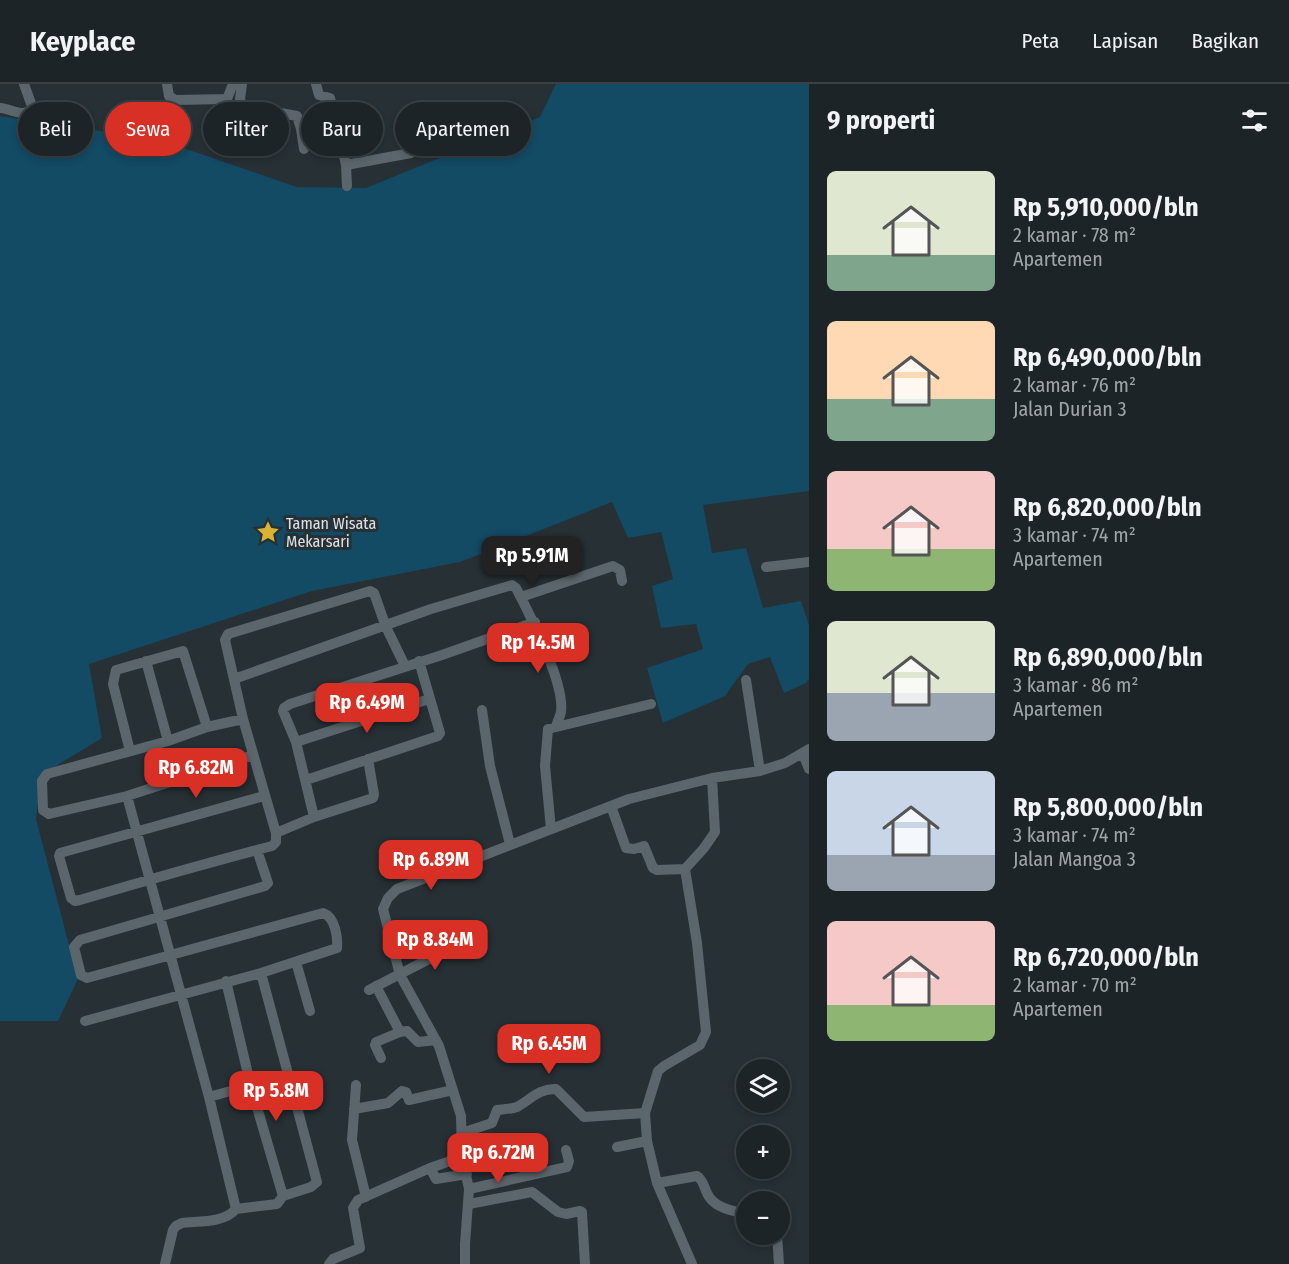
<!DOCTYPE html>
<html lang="id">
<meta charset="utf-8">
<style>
:root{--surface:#1c2428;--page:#293034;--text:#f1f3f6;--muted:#a0a4a8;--line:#3a4145;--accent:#d93025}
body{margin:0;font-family:"Fira Sans Condensed",sans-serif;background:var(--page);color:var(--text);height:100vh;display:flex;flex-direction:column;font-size:22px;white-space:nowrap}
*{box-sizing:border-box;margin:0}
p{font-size:20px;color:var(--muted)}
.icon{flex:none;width:33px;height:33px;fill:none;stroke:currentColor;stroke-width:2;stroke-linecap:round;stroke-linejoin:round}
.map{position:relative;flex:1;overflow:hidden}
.drawer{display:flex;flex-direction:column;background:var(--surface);width:480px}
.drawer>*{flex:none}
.banner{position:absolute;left:18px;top:18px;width:570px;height:54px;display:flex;gap:12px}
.controls{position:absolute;left:736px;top:975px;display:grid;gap:12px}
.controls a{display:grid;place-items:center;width:54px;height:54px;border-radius:50%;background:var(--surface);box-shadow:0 3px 9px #0003,0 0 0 2px var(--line);font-size:30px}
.price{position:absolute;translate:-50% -51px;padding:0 14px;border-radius:12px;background:var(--accent);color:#fff;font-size:20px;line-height:39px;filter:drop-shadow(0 2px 3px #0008)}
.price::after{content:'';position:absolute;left:50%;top:36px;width:18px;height:14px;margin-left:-9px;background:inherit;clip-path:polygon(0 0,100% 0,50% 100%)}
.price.on{background:#222;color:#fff}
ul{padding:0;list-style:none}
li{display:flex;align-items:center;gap:18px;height:150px;padding:0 18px}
li span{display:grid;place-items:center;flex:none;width:168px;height:120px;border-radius:9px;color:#555}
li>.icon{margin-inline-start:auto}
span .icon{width:72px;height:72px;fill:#fffc;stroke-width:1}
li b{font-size:26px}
h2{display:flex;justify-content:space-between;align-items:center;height:72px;padding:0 18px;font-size:26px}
.pill{padding:0 21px;border-radius:27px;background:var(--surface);box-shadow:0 3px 9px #0003,0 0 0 2px var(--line);font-size:21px;line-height:54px}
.pill.on{background:var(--accent);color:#fff}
header{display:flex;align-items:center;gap:36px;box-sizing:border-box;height:84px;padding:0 30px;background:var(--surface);border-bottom:2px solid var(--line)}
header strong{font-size:28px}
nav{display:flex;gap:33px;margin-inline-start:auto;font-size:21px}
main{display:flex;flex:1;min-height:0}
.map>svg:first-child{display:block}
.green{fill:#134a64}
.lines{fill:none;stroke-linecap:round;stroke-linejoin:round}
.street{stroke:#5b666c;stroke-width:10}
.labels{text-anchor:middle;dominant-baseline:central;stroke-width:6;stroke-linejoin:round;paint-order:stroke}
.poi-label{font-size:16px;fill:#dce2e5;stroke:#263035;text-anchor:start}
</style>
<header>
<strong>Keyplace</strong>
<nav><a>Peta</a><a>Lapisan</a><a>Bagikan</a></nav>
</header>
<main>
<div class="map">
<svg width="809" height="1180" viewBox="0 0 809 1180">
<rect width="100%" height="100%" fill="#263035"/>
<path class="green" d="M556 0H809V407L703 421 712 469 746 464 763 524 801 517 809 541V595L806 599 784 609 770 573 748 580 725 612 663 639 647 584 703 565 696 540 661 544 652 502 673 495 661 448 628 454 612 418 460 478 312 507 89 580 102 654 41 691 36 735 78 895 58 937H0V32L160 56 297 103 366 104 540 33Z"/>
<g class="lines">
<path class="street" d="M167 0 169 12 175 16 227 15 233 0
M242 0 240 15 242 22 297 32 301 45 304 65
M316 0 319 11 330 14 346 81 347 102
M0 24C13 25 22 34 33 25L24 0
M346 81 411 69 414 65 411 50
M766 483 809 478
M521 513 613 482 620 486 622 497
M146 577 168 657
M234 595 431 525 512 501 516 504C530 531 565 599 561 628 560 632 558 637 556 642
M746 596 760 687
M482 626 490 682 510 760
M243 635 207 643 168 657 47 690 42 697 43 726 49 730 127 712 253 671
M296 658 429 615
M130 667 113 600 116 586 183 567 207 643
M803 670 809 685
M306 696 438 652 440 649 419 577
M127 712 209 1013 236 1125C224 1139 200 1137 182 1139L176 1142 173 1146 165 1180
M264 712 60 769 59 772 71 814 75 817 80 816C144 797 207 779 272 762L276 758V749L243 635 225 556 228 550 370 507 374 509 386 543 405 582
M611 722 626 764 634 765 644 762 653 784 657 786 685 785
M314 733 296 658 283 627 284 624 290 620 442 571 535 538
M551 745 545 682 548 645 651 620
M276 749 314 733 373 714 374 710 368 675
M296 878 310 927
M261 889 317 1098 311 1103 283 1112
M226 897 251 1003 283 1112 277 1120 236 1125
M376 902 400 948 407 947 418 958 436 956
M369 906 458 860
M85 937 261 889 337 864C338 853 335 833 323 829L87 894 81 891 74 863 80 856 265 802 268 799 257 766
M381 974 375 961 376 958 400 948
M356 1001 352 1056 366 1113
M209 1013 288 991
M354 1025 388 1019 402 1007 406 1008 409 1016 453 1006
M462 1049 492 1039 497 1026C503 1025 512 1025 517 1023 530 1016 539 1004 556 1005L584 1033 645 1029
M617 1063 647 1057
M430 1084 436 1095 467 1090
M657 1099 697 1092C705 1097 704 1107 710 1114 718 1125 735 1127 747 1130
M469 1105 567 1083 569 1077 566 1066
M469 1120 532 1108 558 1128 566 1130 580 1127 582 1128 585 1180
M777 1150 779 1180
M329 1180 333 1175 360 1164 353 1124 358 1116 430 1084 462 1073
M465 1180V1160L469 1105 462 1073 461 1032 439 962 400 891 383 825 388 814 397 805 629 715 712 694 760 687 785 679 809 665
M692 1180 657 1099 647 1057 645 1029 658 987 664 982 700 961 706 948 697 859 685 785 704 764 715 748 712 694"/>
</g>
<defs>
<g id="sight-bare" transform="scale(1.8)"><path d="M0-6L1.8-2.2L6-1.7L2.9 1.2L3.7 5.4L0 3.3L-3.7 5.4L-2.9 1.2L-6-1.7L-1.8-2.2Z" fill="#d9b334" stroke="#263035" stroke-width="2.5" paint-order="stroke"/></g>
</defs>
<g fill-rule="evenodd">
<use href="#sight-bare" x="268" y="448"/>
</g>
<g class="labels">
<g class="poi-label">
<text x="286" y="439">Taman Wisata<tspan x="286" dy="18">Mekarsari</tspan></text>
</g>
</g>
</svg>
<div class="controls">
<a><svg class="icon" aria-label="layers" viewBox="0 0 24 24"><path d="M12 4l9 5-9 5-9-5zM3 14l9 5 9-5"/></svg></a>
<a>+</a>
<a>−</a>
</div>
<b class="price on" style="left:532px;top:503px">Rp 5.91M</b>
<b class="price" style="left:538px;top:590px">Rp 14.5M</b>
<b class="price" style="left:367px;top:650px">Rp 6.49M</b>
<b class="price" style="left:196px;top:715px">Rp 6.82M</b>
<b class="price" style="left:431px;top:807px">Rp 6.89M</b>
<b class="price" style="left:435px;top:887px">Rp 8.84M</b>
<b class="price" style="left:549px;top:991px">Rp 6.45M</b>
<b class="price" style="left:276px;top:1038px">Rp 5.8M</b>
<b class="price" style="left:498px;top:1100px">Rp 6.72M</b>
<div class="banner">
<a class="pill">Beli</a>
<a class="pill on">Sewa</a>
<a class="pill">Filter</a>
<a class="pill">Baru</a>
<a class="pill">Apartemen</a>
</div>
</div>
<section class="drawer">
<h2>9 properti<svg class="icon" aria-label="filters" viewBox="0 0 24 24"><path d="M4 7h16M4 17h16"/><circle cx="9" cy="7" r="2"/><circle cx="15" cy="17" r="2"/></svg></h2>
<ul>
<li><span style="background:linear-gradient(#dfe7d0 70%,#7fa58c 0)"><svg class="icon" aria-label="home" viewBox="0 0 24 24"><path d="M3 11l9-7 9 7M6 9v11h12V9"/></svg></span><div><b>Rp 5,910,000/bln</b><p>2 kamar · 78 m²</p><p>Apartemen</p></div></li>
<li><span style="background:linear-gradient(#ffd9b3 65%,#7fa58c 0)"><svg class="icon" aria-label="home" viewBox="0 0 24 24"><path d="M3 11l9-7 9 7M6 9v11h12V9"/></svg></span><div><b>Rp 6,490,000/bln</b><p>2 kamar · 76 m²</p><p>Jalan Durian 3</p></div></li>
<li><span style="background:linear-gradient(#f6c9c9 65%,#8fb573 0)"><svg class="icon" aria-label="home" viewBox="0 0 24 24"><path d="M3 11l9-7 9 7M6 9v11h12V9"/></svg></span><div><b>Rp 6,820,000/bln</b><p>3 kamar · 74 m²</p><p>Apartemen</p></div></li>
<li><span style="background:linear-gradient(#dfe7d0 60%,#9aa5b1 0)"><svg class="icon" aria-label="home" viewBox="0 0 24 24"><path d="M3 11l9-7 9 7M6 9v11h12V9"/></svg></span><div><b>Rp 6,890,000/bln</b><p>3 kamar · 86 m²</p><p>Apartemen</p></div></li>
<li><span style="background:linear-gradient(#c9d6e8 70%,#9aa5b1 0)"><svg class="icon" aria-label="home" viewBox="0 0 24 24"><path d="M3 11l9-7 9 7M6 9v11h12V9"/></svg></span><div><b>Rp 5,800,000/bln</b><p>3 kamar · 74 m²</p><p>Jalan Mangoa 3</p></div></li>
<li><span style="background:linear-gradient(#f6c9c9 70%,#8fb573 0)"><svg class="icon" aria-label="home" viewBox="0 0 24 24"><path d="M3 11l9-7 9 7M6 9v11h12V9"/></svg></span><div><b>Rp 6,720,000/bln</b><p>2 kamar · 70 m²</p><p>Apartemen</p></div></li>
</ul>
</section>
</main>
